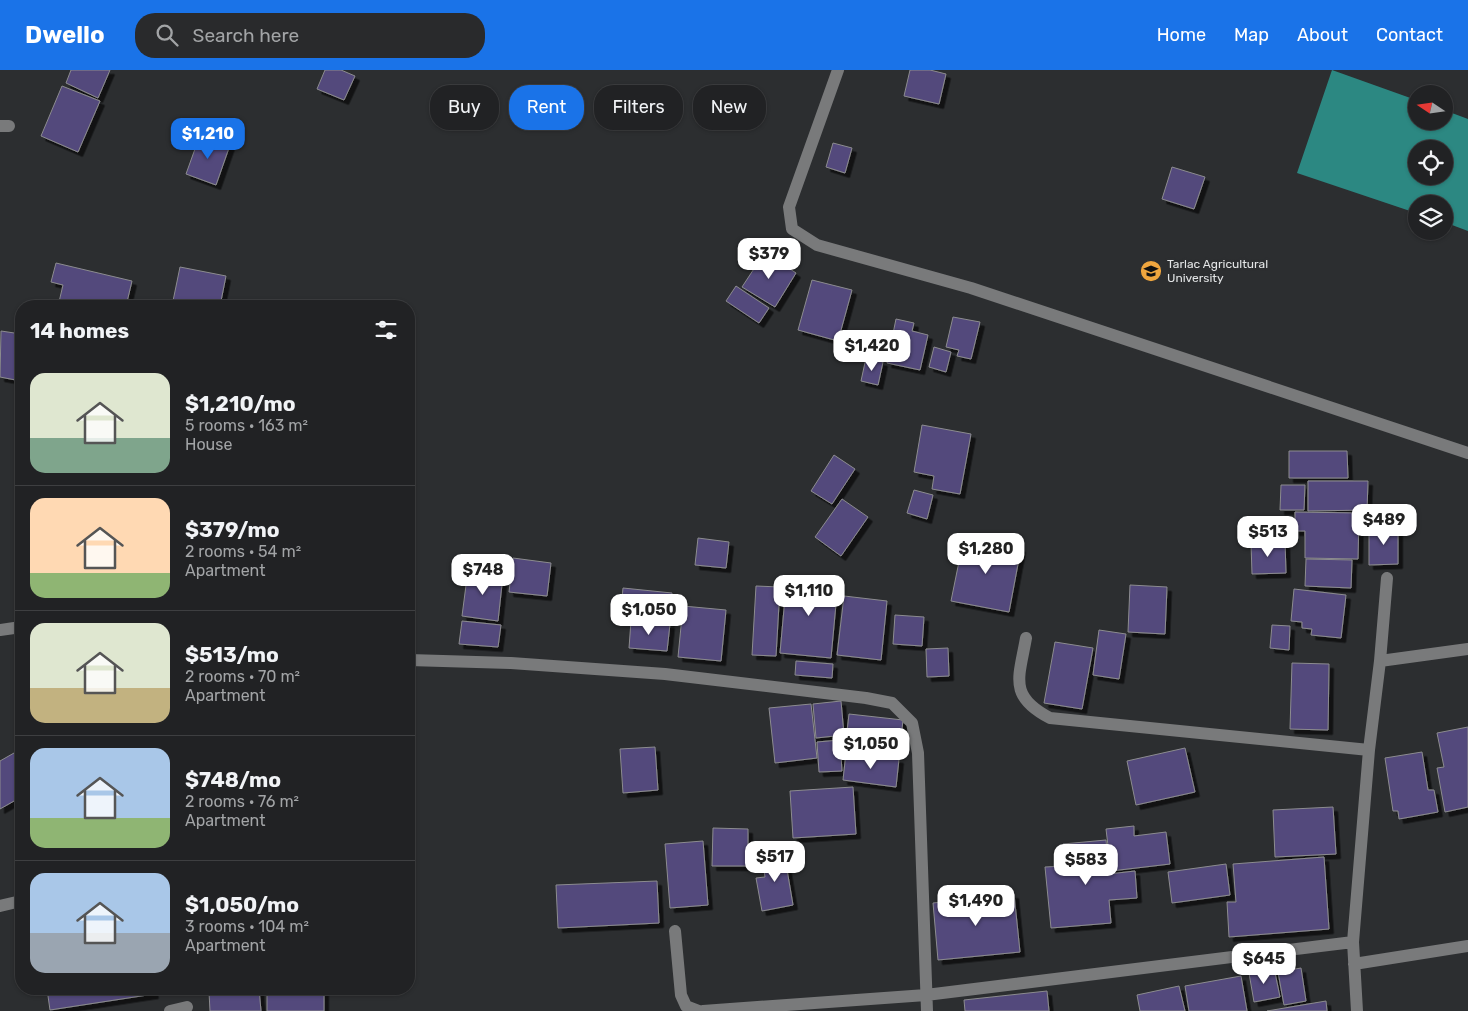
<!DOCTYPE html>
<meta charset="utf-8">
<style>
:root{--surface:#212224;--page:#292a2c;--text:#f1f3f6;--muted:#a2a4a6;--line:#3e3f41;--accent:#1a73e8}
body{margin:0;font-family:Rubik,sans-serif;background:var(--page);color:var(--text);height:100vh;display:flex;flex-direction:column;font-size:19px;white-space:nowrap}
*{box-sizing:border-box;margin:0}
p{font-size:16px;color:var(--muted)}
.icon{flex:none;width:28px;height:28px;fill:none;stroke:currentColor;stroke-width:2;stroke-linecap:round;stroke-linejoin:round}
.map{position:relative;flex:1;overflow:hidden}
.drawer{position:absolute;left:15px;top:230px;width:400px;height:695px;display:flex;flex-direction:column;background:var(--surface);border-radius:20px;box-shadow:0 1px 4px #0004,0 0 0 1px var(--line)}
.drawer>*{flex:none}
.banner{position:absolute;left:430px;top:15px;width:475px;height:45px;display:flex;gap:10px}
.needle{width:32px;rotate:283deg}
.controls{position:absolute;left:1408px;top:15px;display:grid;gap:10px}
.controls a{display:grid;place-items:center;width:45px;height:45px;border-radius:50%;background:var(--surface);box-shadow:0 1px 4px #0004,0 0 0 1px var(--line);font-size:25px}
.price{position:absolute;translate:-50% -42px;padding:0 11px;border-radius:10px;background:#fff;color:#222;font-size:16px;line-height:32px;filter:drop-shadow(0 1px 2px #0008)}
.price::after{content:'';position:absolute;left:50%;top:30px;width:15px;height:11px;margin-left:-8px;background:inherit;clip-path:polygon(0 0,100% 0,50% 100%)}
.price.selected{background:var(--accent);color:#fff}
ul{padding:0;list-style:none}
li{display:flex;align-items:center;gap:15px;height:125px;padding:0 15px}
li+li{border-top:1px solid var(--line)}
li span{display:grid;place-items:center;flex:none;width:140px;height:100px;border-radius:15px;color:#555}
li>.icon{margin-inline-start:auto}
span .icon{width:60px;height:60px;fill:#fffc;stroke-width:1}
li b{font-size:21px}
h2{display:flex;justify-content:space-between;align-items:center;height:60px;padding:0 15px;font-size:21px}
.chip{padding:0 18px;border-radius:20px;background:var(--surface);box-shadow:0 1px 4px #0004,0 0 0 1px var(--line);font-size:18px;line-height:45px}
.chip.selected{background:var(--accent);color:#fff}
header{display:flex;align-items:center;gap:30px;box-sizing:border-box;height:70px;padding:0 25px;background:var(--accent);color:#fff}
header strong{font-size:24px}
nav{display:flex;gap:28px;margin-inline-start:auto;font-size:18px}
.search{width:350px;height:45px;background:var(--page);display:flex;align-items:center;gap:12px;box-sizing:border-box;padding:0 18px;border-radius:20px;color:var(--muted);font-size:19px}
.map>svg:first-child{display:block}
.water{fill:#2c8882;fill-rule:evenodd}
.building{fill:#53487c;stroke:#8c8c8f;filter:url(#shadow)}
.lines{fill:none;stroke-linecap:round;stroke-linejoin:round}
.minor{stroke:#797a7b;stroke-width:12}
.labels{text-anchor:middle;dominant-baseline:central;stroke-width:4.5;stroke-linejoin:round;paint-order:stroke}
.poi-label{font-size:12px;fill:#e3e5e6;stroke:#2c2e30;text-anchor:start}
</style>
<header>
<strong>Dwello</strong>
<div class="search"><svg class="icon" aria-label="search" viewBox="0 0 24 24"><circle cx="10" cy="10" r="6"/><path d="M15 15l6 6"/></svg>Search here</div>
<nav><a>Home</a><a>Map</a><a>About</a><a>Contact</a></nav>
</header>
<div class="map">
<svg width="1468" height="941" viewBox="0 0 1468 941">
<defs>
<filter id="shadow"><feDropShadow dx="4.5" dy="4.5" stdDeviation="0" flood-color="#0009"/></filter>
</defs>
<rect width="100%" height="100%" fill="#2c2e30"/>
<path class="water" d="M1332 0 1416 30V51H1444V40L1468 49V161L1444 152V134H1416V143L1297 103ZM1416 79H1444V106H1416Z"/>
<path class="building" d="M71 0H110L98 28 66 13Z
M325 0H341L355 6 344 30 317 19Z
M910 0H930L946 4 939 34 904 26Z
M62 16 100 31 78 82 41 66Z
M200 65 230 75 216 115 186 104Z
M833 73 852 78 845 103 826 97Z
M1172 97 1205 107 1194 139 1162 129Z
M765 182 796 203 775 237 742 217Z
M56 193 132 211 126 236H78L59 232 63 215 51 212Z
M180 197 226 206 220 236H197L173 231Z
M812 210 852 220 838 271 798 260Z
M736 216 769 238 759 253 726 231Z
M953 247 980 252 971 289 957 286 959 280 946 277Z
M896 249 914 253 912 261 928 265 920 300 887 293Z
M1 261 21 264V311L0 307Z
M934 277 951 282 946 302 929 297Z
M866 288 883 292 878 315 861 311Z
M922 355 971 364 960 424 932 419 934 406 914 402Z
M1289 381H1347L1348 408H1289Z
M834 385 855 399 832 434 811 421Z
M1308 411H1368L1367 440 1308 441Z
M1281 415H1305L1304 440H1280Z
M914 420 933 425 927 449 907 443Z
M842 429 868 447 841 486 815 467Z
M1295 442 1359 443 1358 489 1305 488V461H1295Z
M1398 456V494L1369 495V457Z
M964 467 1021 478 1009 542 951 531Z
M698 468 729 472 726 498 695 495Z
M1285 472 1286 503 1252 504 1251 473Z
M513 488 551 493 547 526 509 522Z
M1306 489 1352 490 1351 518 1305 516Z
M468 500 503 505 498 551 462 546Z
M787 506 838 512 831 588 780 583Z
M1130 515 1167 517 1165 564 1128 562Z
M756 516 780 517 776 586 752 585Z
M623 518 672 523 670 552 620 548Z
M1294 519 1346 525 1341 568 1311 565 1312 559 1302 558V552L1291 551Z
M844 526 887 531 881 590 837 585Z
M683 536 726 540 721 591 678 587Z
M895 545 924 547 922 576 893 574Z
M462 551 501 555 498 577 459 574Z
M631 551 670 554 667 581 629 578Z
M1272 555 1290 556 1289 580 1270 578Z
M1099 560 1126 564 1119 609 1093 605Z
M1055 572 1093 578 1082 639 1044 633Z
M948 578 949 606 927 607 926 579Z
M796 591 833 594 832 608 795 605Z
M1292 593 1329 594 1328 660 1290 659Z
M841 631 844 665 816 668 813 634Z
M811 634 817 688 775 693 769 638Z
M849 644 903 650 899 685 845 679Z
M1468 657V737L1445 742 1437 698 1444 697 1437 663Z
M840 670 842 701 819 702 817 672Z
M655 677 658 720 623 723 620 679Z
M1185 678 1195 722 1136 735 1127 691Z
M1422 682 1428 720H1434L1438 742 1399 749 1398 741H1393L1385 688Z
M14 683 21 696V727L0 739V691Z
M846 683 899 689 896 717 843 710Z
M853 717 856 764 793 768 790 721Z
M1333 737 1336 784 1275 787 1273 740Z
M1134 756V766L1166 762 1170 794 1111 801 1106 759Z
M713 758 748 759V796H712Z
M1106 770 1109 804 1135 801 1137 828 1109 830 1111 853 1051 858 1045 797 1065 796 1063 774Z
M703 771 708 835 670 838 665 774Z
M784 782 793 835 762 841 756 808 765 807 762 786Z
M1324 787 1329 859 1229 867 1227 832H1236L1233 794Z
M1226 794 1230 825 1172 833 1168 802Z
M657 811 659 853 558 858 556 815Z
M1014 824 1020 882 938 890 933 833Z
M1274 898 1280 927 1254 932 1249 903Z
M1301 898 1306 931 1284 935 1278 902Z
M1241 906 1247 941H1189L1185 916Z
M1179 916 1185 941H1140L1137 925Z
M47 919H153L154 924 50 940Z
M259 919 261 941H210L209 922Z
M267 919H324V941H267Z
M1047 921 1049 941H965L964 930Z
M1326 931 1327 941H1267Z"/>
<g class="lines">
<path class="minor" d="M838 0 789 137 792 159 817 175 971 218 1468 383
M0 56H9
M0 560 21 557
M1026 568C1019 608 1008 626 1050 648L1369 680
M409 590 511 593 665 604 866 628 892 633 912 653 918 683 927 941
M1380 591 1387 508
M0 836 21 831
M675 861 681 925 686 936 699 941
M1354 894 1468 876
M170 941 187 937
M703 941 926 925 1353 872
M1357 941 1353 872 1369 680 1380 591 1468 579"/>
</g>
<defs>
<g id="university-disc" transform="scale(1.125)"><circle r="9.5" fill="#f0a63e" stroke="#2c2e30"/><path d="M0-5L7-2L0 1L-7-2ZM-4 1L0 2.5L4 1V4Q0 6-4 4Z" fill="#111"/></g>
</defs>
<g fill-rule="evenodd">
<use href="#university-disc" x="1151" y="201"/>
</g>
<g class="labels">
<g class="poi-label">
<text x="1167" y="194">Tarlac Agricultural<tspan x="1167" dy="14">University</tspan></text>
</g>
</g>
</svg>
<div class="controls">
<a><svg class="needle" viewBox="-14 -14 28 28"><path d="M0-13l5 13h-10z" fill="#e53935"/><path d="M0 13l5-13h-10z" fill="#a2a4a6"/></svg></a>
<a><svg class="icon" aria-label="locate" viewBox="0 0 24 24"><circle cx="12" cy="12" r="6"/><path d="M12 2v4M12 18v4M2 12h4M18 12h4"/></svg></a>
<a><svg class="icon" aria-label="layers" viewBox="0 0 24 24"><path d="M12 4l9 5-9 5-9-5zM3 14l9 5 9-5"/></svg></a>
</div>
<b class="price selected" style="left:208px;top:90px">$1,210</b>
<b class="price" style="left:769px;top:210px">$379</b>
<b class="price" style="left:872px;top:302px">$1,420</b>
<b class="price" style="left:1384px;top:476px">$489</b>
<b class="price" style="left:1268px;top:488px">$513</b>
<b class="price" style="left:986px;top:505px">$1,280</b>
<b class="price" style="left:483px;top:526px">$748</b>
<b class="price" style="left:809px;top:547px">$1,110</b>
<b class="price" style="left:649px;top:566px">$1,050</b>
<b class="price" style="left:871px;top:700px">$1,050</b>
<b class="price" style="left:775px;top:813px">$517</b>
<b class="price" style="left:1086px;top:816px">$583</b>
<b class="price" style="left:976px;top:857px">$1,490</b>
<b class="price" style="left:1264px;top:915px">$645</b>
<div class="banner">
<a class="chip">Buy</a>
<a class="chip selected">Rent</a>
<a class="chip">Filters</a>
<a class="chip">New</a>
</div>
<section class="drawer">
<h2>14 homes<svg class="icon" aria-label="filters" viewBox="0 0 24 24"><path d="M4 7h16M4 17h16"/><circle cx="9" cy="7" r="2"/><circle cx="15" cy="17" r="2"/></svg></h2>
<ul>
<li><span style="background:linear-gradient(#dfe7d0 65%,#7fa58c 0)"><svg class="icon" aria-label="home" viewBox="0 0 24 24"><path d="M3 11l9-7 9 7M6 9v11h12V9"/></svg></span><div><b>$1,210/mo</b><p>5 rooms · 163 m²</p><p>House</p></div></li>
<li><span style="background:linear-gradient(#ffd9b3 75%,#8fb573 0)"><svg class="icon" aria-label="home" viewBox="0 0 24 24"><path d="M3 11l9-7 9 7M6 9v11h12V9"/></svg></span><div><b>$379/mo</b><p>2 rooms · 54 m²</p><p>Apartment</p></div></li>
<li><span style="background:linear-gradient(#dfe7d0 65%,#c2b280 0)"><svg class="icon" aria-label="home" viewBox="0 0 24 24"><path d="M3 11l9-7 9 7M6 9v11h12V9"/></svg></span><div><b>$513/mo</b><p>2 rooms · 70 m²</p><p>Apartment</p></div></li>
<li><span style="background:linear-gradient(#a9c7e8 70%,#8fb573 0)"><svg class="icon" aria-label="home" viewBox="0 0 24 24"><path d="M3 11l9-7 9 7M6 9v11h12V9"/></svg></span><div><b>$748/mo</b><p>2 rooms · 76 m²</p><p>Apartment</p></div></li>
<li><span style="background:linear-gradient(#a9c7e8 60%,#9aa5b1 0)"><svg class="icon" aria-label="home" viewBox="0 0 24 24"><path d="M3 11l9-7 9 7M6 9v11h12V9"/></svg></span><div><b>$1,050/mo</b><p>3 rooms · 104 m²</p><p>Apartment</p></div></li>
</ul>
</section>
</div>
